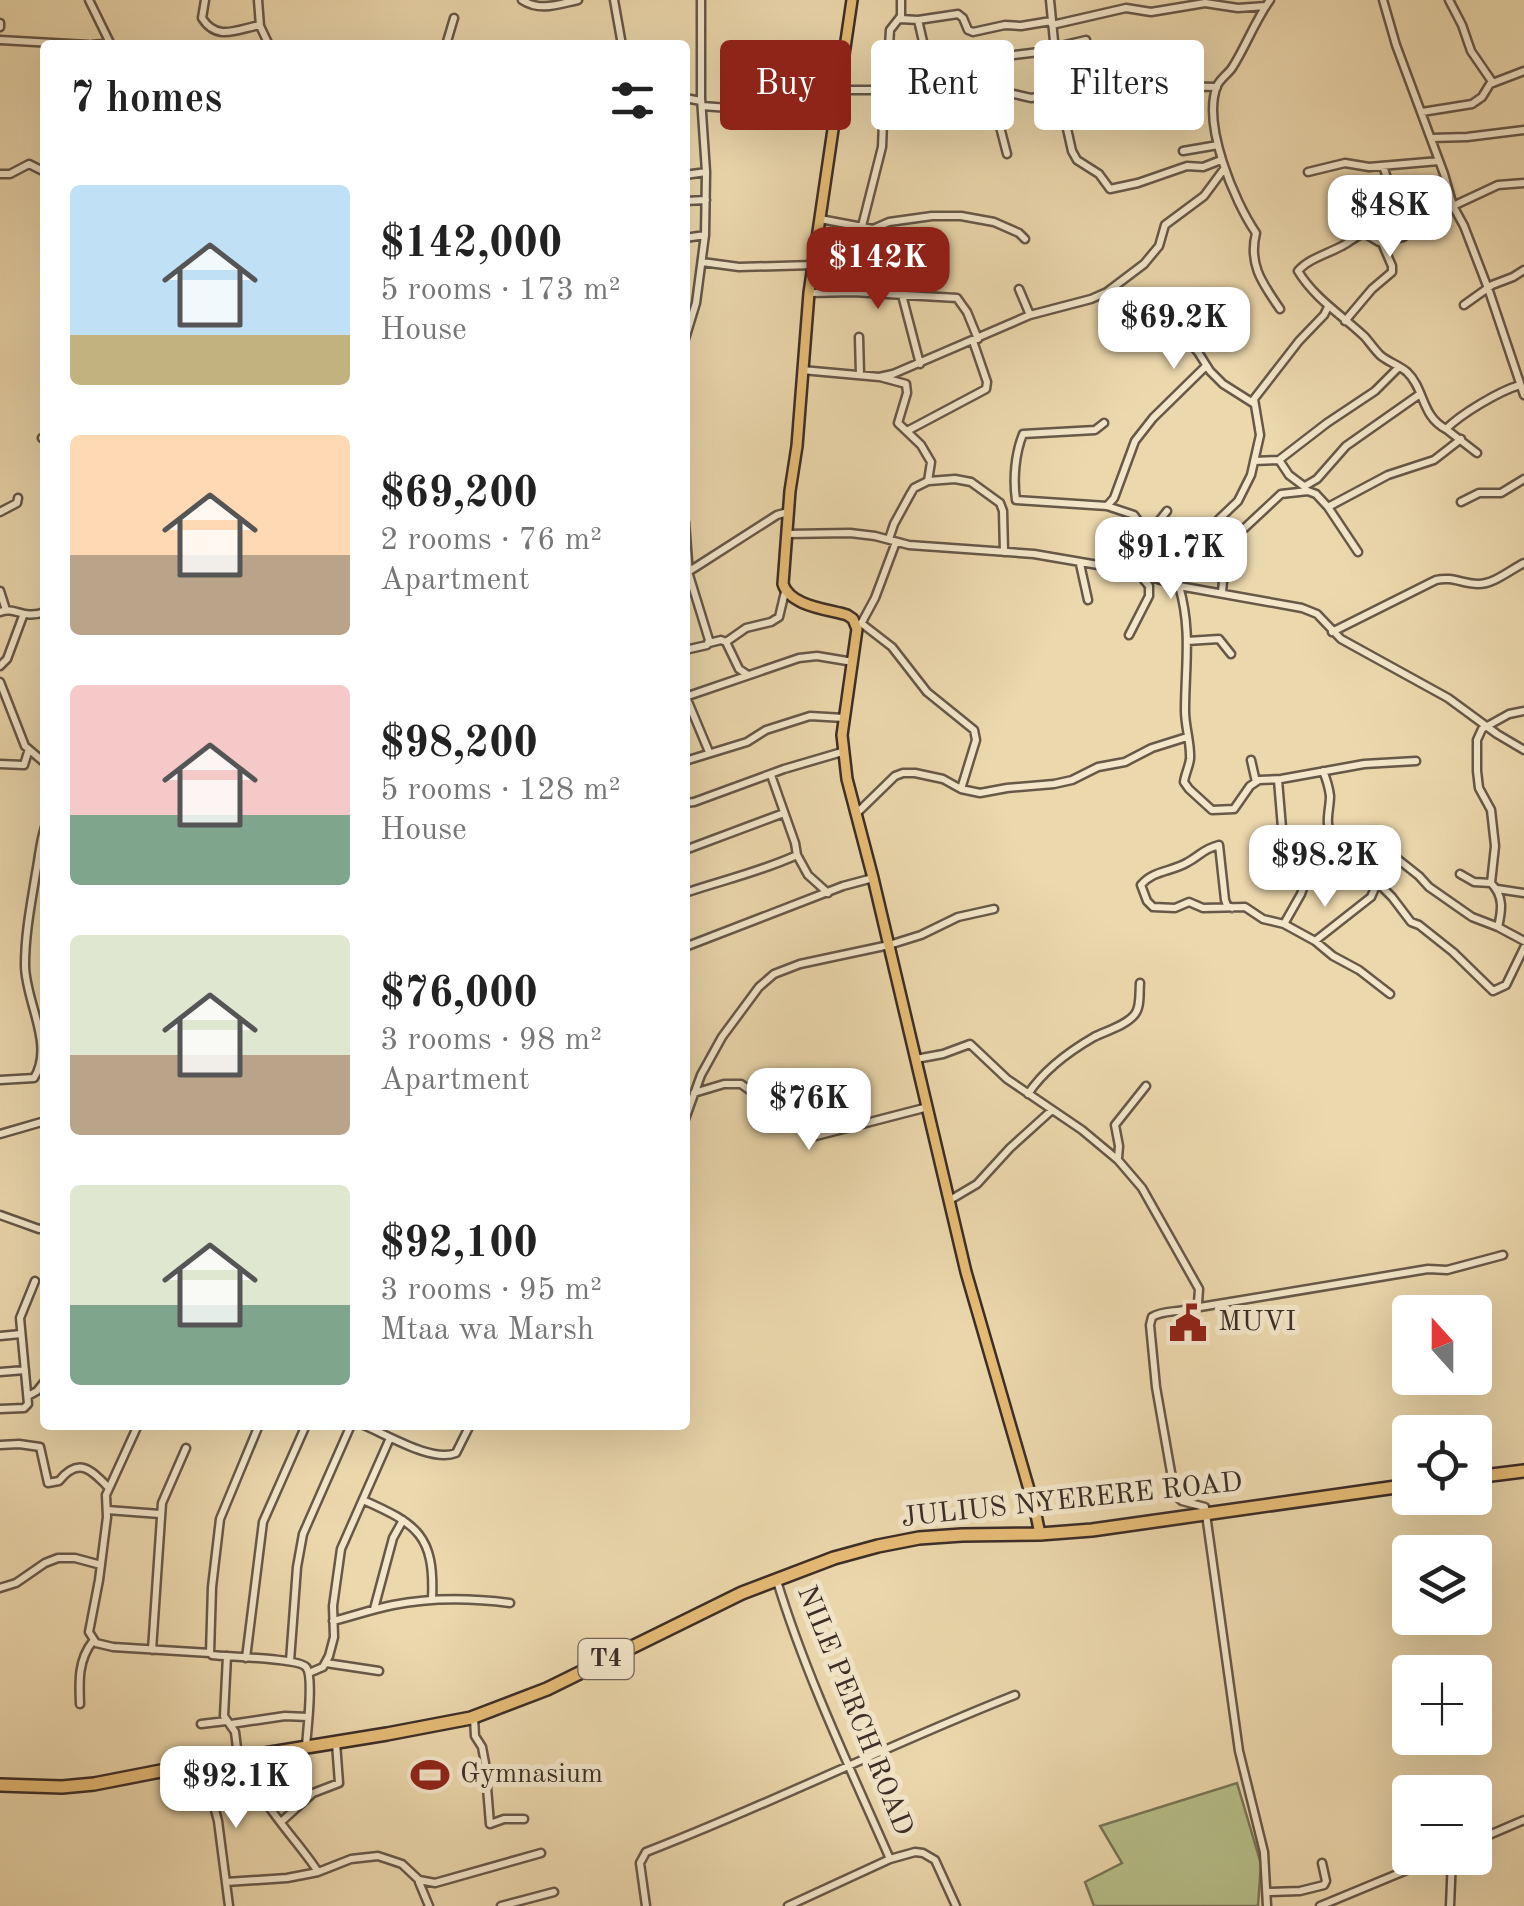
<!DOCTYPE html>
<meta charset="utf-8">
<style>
:root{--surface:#fff;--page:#f6f6f6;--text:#222;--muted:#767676;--accent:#8f2418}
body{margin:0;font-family:"Old Standard TT",serif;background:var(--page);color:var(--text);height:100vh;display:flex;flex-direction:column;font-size:38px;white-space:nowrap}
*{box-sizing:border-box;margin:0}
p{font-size:32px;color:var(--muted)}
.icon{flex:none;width:55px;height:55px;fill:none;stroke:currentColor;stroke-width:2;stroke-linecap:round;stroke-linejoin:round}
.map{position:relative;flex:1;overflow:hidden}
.sheet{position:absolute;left:40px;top:40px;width:650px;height:1390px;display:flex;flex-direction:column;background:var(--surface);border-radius:10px;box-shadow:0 10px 40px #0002}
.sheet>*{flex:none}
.guide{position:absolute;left:720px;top:40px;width:652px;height:90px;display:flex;gap:20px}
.needle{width:65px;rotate:339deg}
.controls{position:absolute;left:1392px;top:1295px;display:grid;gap:20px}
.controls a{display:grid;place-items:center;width:100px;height:100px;border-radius:10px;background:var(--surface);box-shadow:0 10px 40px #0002;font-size:50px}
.price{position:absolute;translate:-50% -85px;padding:0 22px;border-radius:20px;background:#fff;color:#222;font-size:32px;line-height:65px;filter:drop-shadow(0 2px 5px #0008)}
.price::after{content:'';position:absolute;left:50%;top:60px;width:30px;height:22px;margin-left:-15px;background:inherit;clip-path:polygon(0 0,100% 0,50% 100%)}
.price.selected{background:var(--accent);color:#fff}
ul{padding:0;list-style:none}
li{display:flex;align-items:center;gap:30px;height:250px;padding:0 30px}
li span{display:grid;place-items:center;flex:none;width:280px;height:200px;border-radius:10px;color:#555}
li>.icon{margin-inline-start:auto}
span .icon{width:120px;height:120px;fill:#fffc;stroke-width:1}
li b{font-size:42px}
h2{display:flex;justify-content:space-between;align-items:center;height:120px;padding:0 30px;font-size:42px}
.tag{padding:0 35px;border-radius:10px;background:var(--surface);box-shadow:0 10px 40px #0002;font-size:35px;line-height:90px}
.tag.selected{background:var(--accent);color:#fff}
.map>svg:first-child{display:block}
.grass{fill:#b7bf8a;stroke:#797658;stroke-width:2.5}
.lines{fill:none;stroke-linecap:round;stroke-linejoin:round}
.minor-casing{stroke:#675848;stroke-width:11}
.major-casing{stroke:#3b2d27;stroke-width:14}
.highway-casing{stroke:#3b2d27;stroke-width:16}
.minor{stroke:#f3e6ca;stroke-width:6}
.major{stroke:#e6bc76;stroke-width:9}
.highway{stroke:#e6bc76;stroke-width:11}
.labels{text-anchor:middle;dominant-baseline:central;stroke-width:10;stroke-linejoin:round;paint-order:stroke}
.shield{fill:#f3e6ca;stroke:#726458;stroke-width:2.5}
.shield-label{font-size:25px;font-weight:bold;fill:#3b2d27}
.poi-label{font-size:28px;fill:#3b2d27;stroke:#f3e6ca;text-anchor:start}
.street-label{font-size:28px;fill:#3b2d27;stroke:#f3e6ca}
</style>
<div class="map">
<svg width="1524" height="1906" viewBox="0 0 1524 1906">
<rect width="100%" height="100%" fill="#ecd8ad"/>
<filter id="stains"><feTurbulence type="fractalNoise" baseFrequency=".002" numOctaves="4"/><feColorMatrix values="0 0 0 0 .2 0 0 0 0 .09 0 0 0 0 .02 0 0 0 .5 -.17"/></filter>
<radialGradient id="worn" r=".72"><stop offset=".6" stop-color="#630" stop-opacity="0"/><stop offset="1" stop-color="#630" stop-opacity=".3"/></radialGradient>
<path class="grass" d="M1237 1783 1261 1864 1258 1906H1094L1085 1882 1122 1863 1100 1826Z"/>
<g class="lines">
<g class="minor-casing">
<path id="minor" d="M89 0 111 45
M205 0 202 18C216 40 234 31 255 26H260L269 45
M258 0 260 26
M522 0C540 12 559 4 578 0
M614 0 622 45
M1050 0 1059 93 1072 151 1077 160 1099 174 1110 189 1138 183 1187 166 1203 167 1221 160
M1270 0C1255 21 1246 46 1232 68 1228 74 1220 79 1217 86 1202 124 1234 201 1256 233 1248 265 1263 284 1280 309
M1383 0 1396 45 1444 174 1453 206 1464 226 1489 291 1524 395
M1449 0 1462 25 1471 51 1493 83
M900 19 918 20 958 14 963 18 968 30 973 32 1005 25 1021 26 1051 21
M918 20 928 63 930 102
M0 23V27
M1052 25 1126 8 1151 12 1205 3 1238 8 1266 6
M0 40 88 45
M92 45 110 43
M446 45 454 18
M1056 47 1086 40
M1006 56 1056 50
M839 90H877L884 86 887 80 890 30 901 16V0
M877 90 889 103 902 107 981 92 1001 91 1031 98 1122 85 1217 87
M991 92 1007 154
M685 98 701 101
M702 106 756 110 834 125
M1422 112 1472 104 1482 97 1490 84 1524 71
M1431 138 1467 137 1524 130
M1183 151 1218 145
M1383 166 1400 217 1409 234
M1308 172 1345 163 1369 167 1439 161
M0 174H10L29 164 45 172
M685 175 706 172
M685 201 706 200
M820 219 873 229 889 222 932 216H961L994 222 1019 233 1025 239
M862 226 882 147 884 97
M685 238 705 235
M702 262 739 267 813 265
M1019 289 1030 315
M809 293 853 292 957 298 967 312 978 339
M902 295 920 364
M1464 305 1492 285 1513 277 1524 270
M1172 317 1175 327 1198 352 1210 371 1223 384 1253 403
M1345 321 1372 289 1392 272V266L1382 243
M859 337 860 374
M685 339 696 303 705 235 706 172 701 98V0
M1159 344 1177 330
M802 370 879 377 893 374 1030 315 1091 299 1107 292 1144 264 1159 246 1165 225 1204 196 1224 169
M880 377 906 384 907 393 898 423 921 445 931 462 928 481 914 488 911 493 894 524 889 539
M1520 385C1499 391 1461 414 1446 429 1421 416 1425 389 1407 372 1399 365 1388 362 1380 355 1375 350 1370 343 1365 337 1342 315 1315 299 1298 271 1308 259 1327 254 1342 246 1350 242 1356 236 1364 233L1379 242 1403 237 1453 206 1498 185 1524 183
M1104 423 1095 430 1023 434C1015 454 1013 479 1016 500L1107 506 1134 515 1147 533
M1446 429 1477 453
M907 431 986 389 987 382 973 341
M42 438 45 437
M1279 460 1289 475 1305 487
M1254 461 1279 460 1327 423 1375 391 1399 367
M929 481 955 479 971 482 1000 503 1003 511 1004 552
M1305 486 1317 479 1346 446 1420 394
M1461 502 1479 493H1501L1524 479
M1107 506 1114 498 1135 441 1153 418 1206 366
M1328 507 1388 475 1434 460 1461 439
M0 512 17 503 18 498
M685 522 689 575 709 640 707 645 685 650
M787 534 850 533 875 536 909 545 1034 554 1133 571 1179 586 1302 608 1317 614 1341 639 1448 698 1497 734 1524 750
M1221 550 1281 494 1308 491 1316 494 1328 507 1358 552
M1080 564 1088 600
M1133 571V554L1167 511
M688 572 777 515 788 512
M1179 586C1192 630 1185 666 1185 711 1185 727 1191 743 1190 759 1189 767 1185 774 1184 782L1189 789 1212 810 1234 809 1250 786 1259 780 1281 779 1364 764 1416 761
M0 591 6 610
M1222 592 1225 559 1211 533 1216 522 1238 501 1251 475 1260 435 1254 399 1299 341 1324 315 1328 307
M0 612C16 606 22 620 45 612
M861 623 892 647 927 692 974 730 976 740 961 789
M861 624 875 598 896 542
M1332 632 1436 580C1452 576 1463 584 1478 584 1494 584 1510 570 1524 563
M1129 635 1149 596V586L1140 575
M1187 641 1219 639 1231 654
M726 642 746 628 771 622 779 617 785 592
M709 643 721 640 726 642 739 669 748 675
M0 666 7 659 23 616
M0 682 25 746 45 763
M685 697 799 658 817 656 853 662
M686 697 709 752
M1251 760 1256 782
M685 761 747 742 766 730 810 716 844 718
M0 764 24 765 28 752
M1323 771C1326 778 1329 788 1330 796 1330 810 1324 823 1332 837L1359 839 1390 853 1419 876 1429 887 1472 917 1498 927 1524 941
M771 775 795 843 797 855 808 875 828 893
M1278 780 1282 828 1285 835C1301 840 1320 853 1332 837
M685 803 694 802 784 769 842 752
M857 813 895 776 903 773H915L943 779 961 789 980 793 1007 788 1054 784 1072 780 1098 767 1125 762 1152 748 1187 737
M685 850 784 813
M1460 874 1474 882 1491 883
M1378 883 1392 897 1411 922 1419 925 1453 952 1493 991 1506 985 1524 948
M1497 889 1524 893
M685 893C723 880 760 872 797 855
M1232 908 1227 905 1225 900 1219 845C1203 849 1201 855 1188 862 1172 872 1153 870 1141 885L1147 901 1153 907 1175 908 1189 902 1203 908 1245 907 1263 919 1284 924 1315 941 1333 956 1359 970 1390 994
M1284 924 1301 894 1318 846
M1498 927C1502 910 1504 896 1491 883L1495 846 1491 810 1479 788 1477 771V740L1482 729 1509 714 1524 711
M1315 941 1371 897 1390 854
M685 947 843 886 873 878
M916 1059 943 1054 970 1044 1007 1079 1082 1130 1118 1160 1142 1188 1199 1289 1198 1303C1186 1315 1166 1308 1152 1317L1150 1325 1156 1387 1175 1495 1182 1501 1205 1507 1239 1751 1264 1852 1267 1906
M0 1080 34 1078C55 1045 25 1001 25 965 25 934 31 904 36 873 39 858 40 842 45 827
M694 1093 724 1084H741L809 1133 816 1136 928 1107
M1028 1094C1044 1070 1068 1052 1094 1037 1106 1031 1127 1025 1135 1014 1141 1006 1139 993 1140 983
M685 1119 701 1075 722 1037 759 987 774 974 800 964 889 945 921 935 958 917 994 909
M0 1134 45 1121
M1118 1158 1119 1146 1115 1125 1146 1086
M950 1200 977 1184 1010 1148 1052 1110
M0 1215 39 1229 45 1228
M1194 1308 1428 1269 1447 1270 1503 1255
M0 1336 21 1334
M0 1372 25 1370
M28 1396 37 1391 45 1381
M0 1409 24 1408 28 1404 20 1318 35 1281
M138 1425 106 1495 107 1517 99 1580 89 1632 96 1643 113 1647 210 1653
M259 1425 220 1519 212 1587 210 1653 212 1655C228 1657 298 1658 306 1667 314 1676 307 1732 306 1746
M363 1425C386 1434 432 1463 456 1453L470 1425
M0 1445 19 1444 40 1447 48 1483 59 1481C79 1456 91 1470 109 1488
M363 1500C417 1524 435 1535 432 1599
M107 1510 160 1514
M777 1581C806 1676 850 1768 890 1859
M0 1588 16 1583 45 1563 58 1558H75L101 1565
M374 1609 393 1538 403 1520
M333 1621C353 1616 373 1609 393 1605 433 1597 471 1598 510 1603
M152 1650 162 1503 186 1448
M227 1656 224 1716 235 1732 238 1756
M246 1658 263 1522 306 1425
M290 1661 297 1567 303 1534 351 1425
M326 1663 379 1671
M309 1673 323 1667 329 1656 334 1637 333 1606 341 1549 390 1438
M80 1704C79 1681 78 1660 93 1641
M474 1718 475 1736 482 1747 485 1763 490 1824 504 1819H524
M201 1724 226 1721
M231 1724 285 1716 308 1717
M248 1756C246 1791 300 1842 318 1872
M203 1765 218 1821 229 1906
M281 1822 313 1793 339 1783 336 1743
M1475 1841 1524 1820
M226 1882 287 1878 318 1872 351 1859 378 1856 402 1864 419 1880 435 1883 541 1853
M419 1882 429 1906
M1268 1892 1300 1891 1324 1885 1326 1881 1322 1863
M501 1906 554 1892
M646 1906 640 1863 646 1852C771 1804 890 1744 1015 1695
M788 1906 890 1859 915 1852 923 1853 935 1860 956 1906
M1320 1906 1436 1858
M1450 1906 1452 1858"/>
</g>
<g class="major-casing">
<path id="major" d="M852 0 809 293 797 446 790 491 783 584C790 606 827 609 847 615L853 619 857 629 842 735 847 779 873 878 966 1272 1035 1510 1040 1534"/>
</g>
<g class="highway-casing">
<path id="highway" d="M1475 1477 1524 1471
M0 1785 62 1787 94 1784 171 1769 387 1734 471 1718 547 1689 742 1593 834 1558 878 1546 919 1538 962 1535 1040 1534 1092 1530 1410 1485"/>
</g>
<use href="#minor" class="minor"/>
<use href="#major" class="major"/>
<use href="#highway" class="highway"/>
</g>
<defs>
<g id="civic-bare" transform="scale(3)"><path d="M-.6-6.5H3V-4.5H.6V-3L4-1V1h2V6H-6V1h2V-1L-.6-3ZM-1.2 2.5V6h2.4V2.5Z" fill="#8f2418" stroke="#f3e6ca" stroke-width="2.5" paint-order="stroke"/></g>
<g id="stadium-bare" transform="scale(3)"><path d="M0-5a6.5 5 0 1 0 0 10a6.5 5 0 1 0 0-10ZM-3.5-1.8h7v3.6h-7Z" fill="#8f2418" stroke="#f3e6ca" stroke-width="2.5" paint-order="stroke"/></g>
</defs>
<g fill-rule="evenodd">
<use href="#civic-bare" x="1188" y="1323"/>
<use href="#stadium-bare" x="430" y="1775"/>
</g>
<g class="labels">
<rect class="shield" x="578.5" y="1639" width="55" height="40" rx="8"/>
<g class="shield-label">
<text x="606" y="1659">T4</text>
</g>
<g class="poi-label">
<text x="1218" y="1323">MUVI</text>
<text x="460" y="1775">Gymnasium</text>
</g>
<g class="street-label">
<text transform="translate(1072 1501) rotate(-6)">JULIUS NYERERE ROAD</text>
<text transform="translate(854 1711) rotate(68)">NILE PERCH ROAD</text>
</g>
</g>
<rect width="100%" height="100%" filter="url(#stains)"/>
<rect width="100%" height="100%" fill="url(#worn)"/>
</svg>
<div class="controls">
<a><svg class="needle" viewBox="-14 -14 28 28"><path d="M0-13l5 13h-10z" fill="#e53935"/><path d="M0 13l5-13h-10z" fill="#767676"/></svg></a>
<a><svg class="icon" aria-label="locate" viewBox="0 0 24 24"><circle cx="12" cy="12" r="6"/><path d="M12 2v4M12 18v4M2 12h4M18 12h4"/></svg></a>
<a><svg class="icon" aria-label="layers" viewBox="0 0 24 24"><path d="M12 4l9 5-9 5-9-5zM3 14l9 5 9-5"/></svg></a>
<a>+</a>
<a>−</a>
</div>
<b class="price" style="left:1390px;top:260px">$48K</b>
<b class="price selected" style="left:878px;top:312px">$142K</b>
<b class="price" style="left:1174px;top:372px">$69.2K</b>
<b class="price" style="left:1171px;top:602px">$91.7K</b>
<b class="price" style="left:1325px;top:910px">$98.2K</b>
<b class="price" style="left:809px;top:1153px">$76K</b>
<b class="price" style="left:236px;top:1831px">$92.1K</b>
<div class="guide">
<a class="tag selected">Buy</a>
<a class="tag">Rent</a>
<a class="tag">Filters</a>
</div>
<section class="sheet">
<h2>7 homes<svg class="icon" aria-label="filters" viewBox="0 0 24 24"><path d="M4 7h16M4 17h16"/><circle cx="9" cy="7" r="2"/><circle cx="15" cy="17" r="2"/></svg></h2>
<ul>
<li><span style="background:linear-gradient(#bfe0f5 75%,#c2b280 0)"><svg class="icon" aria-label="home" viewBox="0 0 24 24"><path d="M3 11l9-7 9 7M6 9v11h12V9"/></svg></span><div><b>$142,000</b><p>5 rooms · 173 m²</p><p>House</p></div></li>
<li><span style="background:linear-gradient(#ffd9b3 60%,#b9a48a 0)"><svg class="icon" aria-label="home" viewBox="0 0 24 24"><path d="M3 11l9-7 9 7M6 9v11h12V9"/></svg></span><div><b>$69,200</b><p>2 rooms · 76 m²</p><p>Apartment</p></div></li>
<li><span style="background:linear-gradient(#f6c9c9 65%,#7fa58c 0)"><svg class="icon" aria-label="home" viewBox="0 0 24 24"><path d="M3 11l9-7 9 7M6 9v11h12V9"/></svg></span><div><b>$98,200</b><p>5 rooms · 128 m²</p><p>House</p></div></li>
<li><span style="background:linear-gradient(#dfe7d0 60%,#b9a48a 0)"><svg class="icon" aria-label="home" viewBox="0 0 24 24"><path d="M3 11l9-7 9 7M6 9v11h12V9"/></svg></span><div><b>$76,000</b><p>3 rooms · 98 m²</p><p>Apartment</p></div></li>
<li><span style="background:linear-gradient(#dfe7d0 60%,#7fa58c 0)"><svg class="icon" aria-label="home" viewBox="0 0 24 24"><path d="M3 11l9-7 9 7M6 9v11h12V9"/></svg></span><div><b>$92,100</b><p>3 rooms · 95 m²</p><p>Mtaa wa Marsh</p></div></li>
</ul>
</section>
</div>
